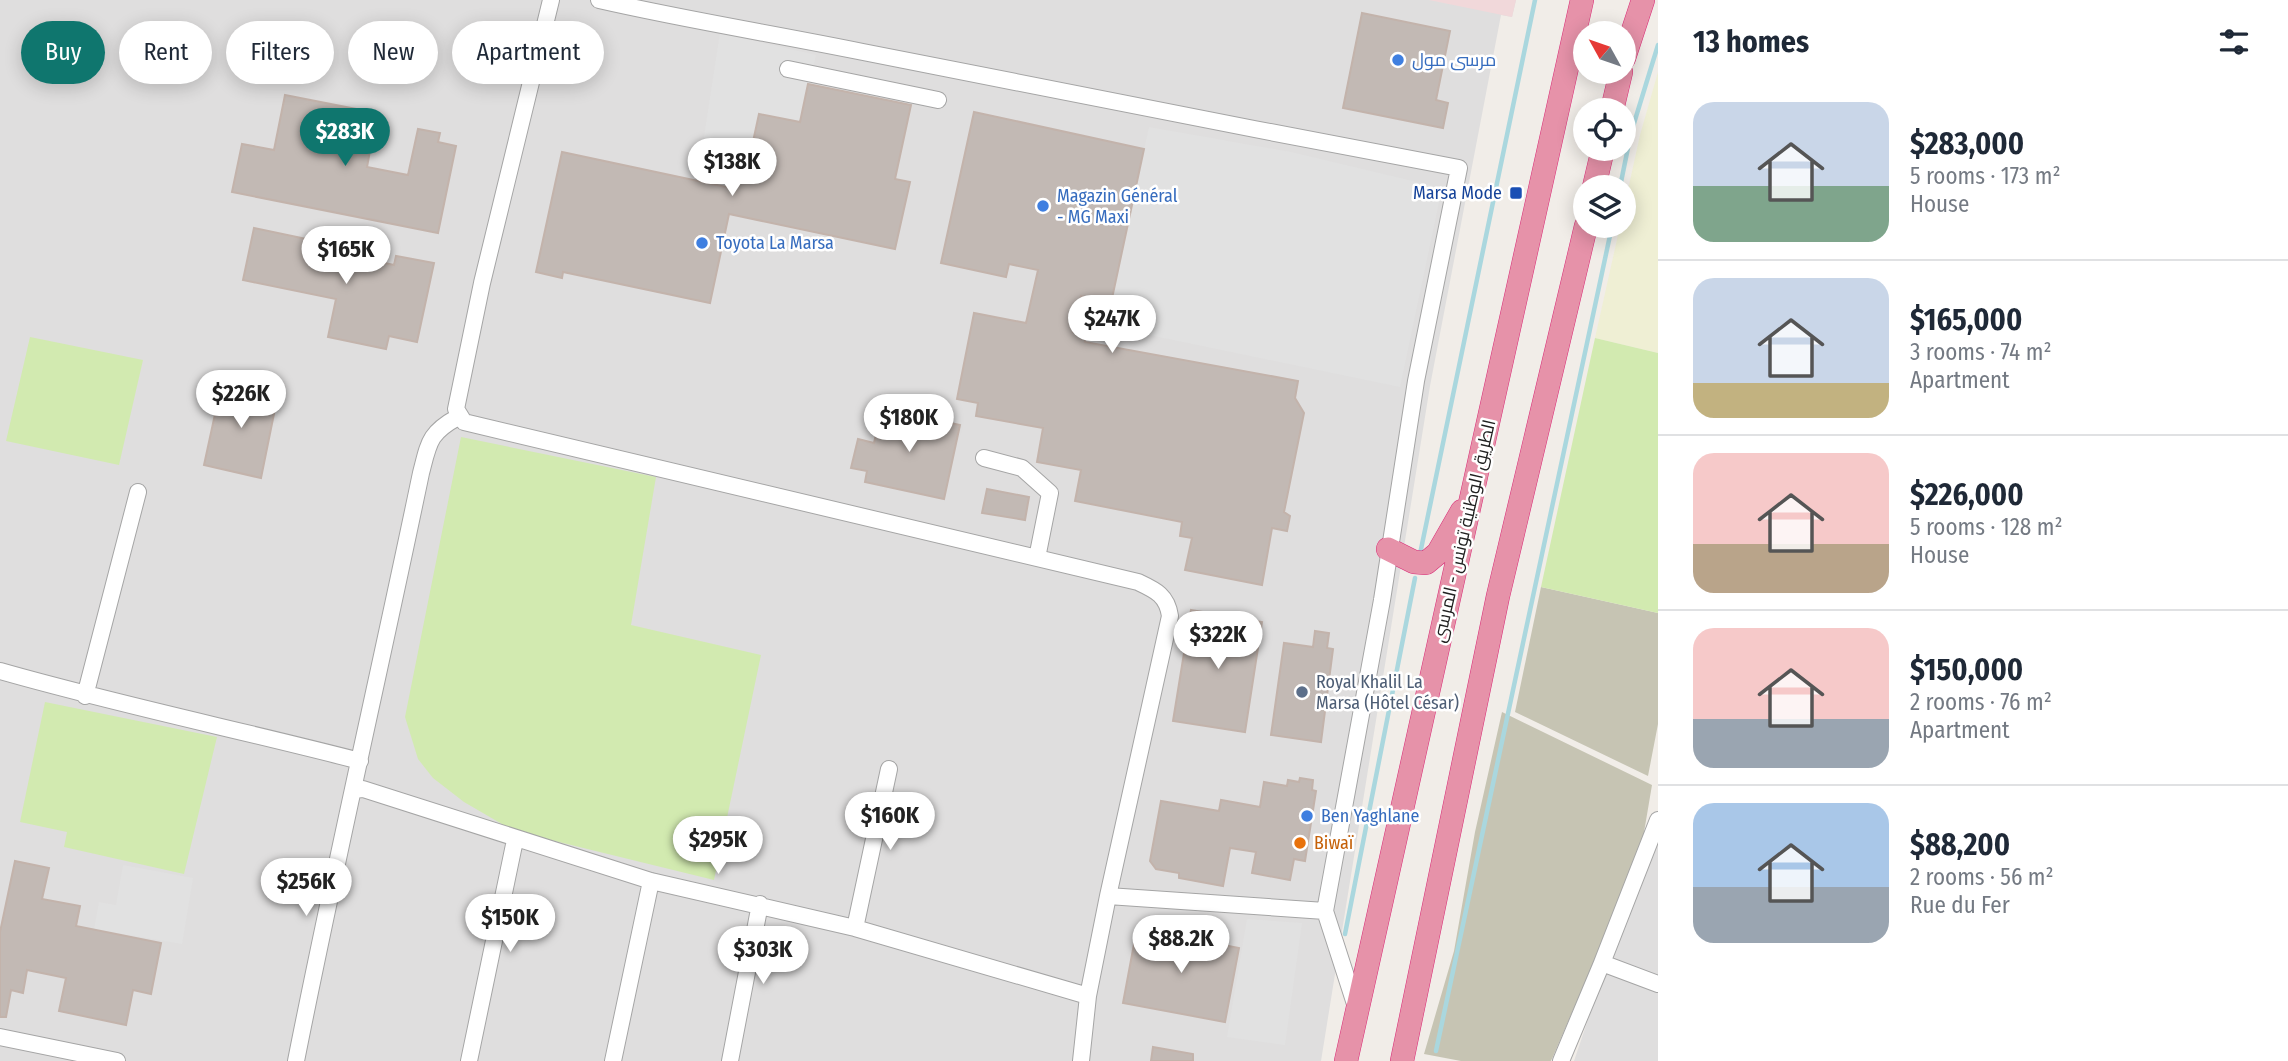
<!DOCTYPE html>
<meta charset="utf-8">
<style>
:root{--surface:#fff;--page:#f6f6f7;--text:#1f2937;--muted:#747a83;--line:#e0e1e3;--accent:#0f766e}
body{margin:0;font-family:"Fira Sans Condensed",Cairo,sans-serif;background:var(--page);color:var(--text);height:100vh;display:flex;flex-direction:column;font-size:26px;white-space:nowrap}
*{box-sizing:border-box;margin:0}
p{font-size:23px;color:var(--muted)}
.icon{flex:none;width:38px;height:38px;fill:none;stroke:currentColor;stroke-width:2;stroke-linecap:round;stroke-linejoin:round}
.map{position:relative;flex:1;overflow:hidden}
.panel{display:flex;flex-direction:column;background:var(--surface);width:630px}
.panel>*{flex:none}
.hud{position:absolute;left:21px;top:21px;width:665px;height:63px;display:flex;gap:14px}
.needle{width:46px;rotate:310deg}
.tools{position:absolute;left:1573px;top:21px;display:grid;gap:14px}
.tools a{display:grid;place-items:center;width:63px;height:63px;border-radius:50%;background:var(--surface);box-shadow:0 4px 18px #0003;font-size:35px}
.price{position:absolute;translate:-50% -60px;padding:0 16px;border-radius:24px;background:#fff;color:#222;font-size:23px;line-height:46px;filter:drop-shadow(0 2px 4px #0008)}
.price::after{content:'';position:absolute;left:50%;top:42px;width:21px;height:16px;margin-left:-10px;background:inherit;clip-path:polygon(0 0,100% 0,50% 100%)}
.price.on{background:var(--accent);color:#fff}
ul{padding:0;list-style:none}
li{display:flex;align-items:center;gap:21px;height:175px;padding:0 35px}
li+li{border-top:2px solid var(--line)}
li span{display:grid;place-items:center;flex:none;width:196px;height:140px;border-radius:21px;color:#555}
li>.icon{margin-inline-start:auto}
span .icon{width:84px;height:84px;fill:#fffc;stroke-width:1}
li b{font-size:30px}
h2{display:flex;justify-content:space-between;align-items:center;height:84px;padding:0 35px;font-size:30px}
.pill{padding:0 24px;border-radius:32px;background:var(--surface);box-shadow:0 4px 18px #0003;font-size:24px;line-height:63px}
.pill.on{background:var(--accent);color:#fff}
main{display:flex;flex:1;min-height:0}
.map>svg:first-child{display:block}
.residential{fill:#dfdede}
.commercial{fill:#f1d8da}
.construction{fill:#c6c4b3}
.farmland{fill:#efefd4}
.grass{fill:#d2eab0}
.parking{fill:#e1e1e1}
.lines{fill:none;stroke-linecap:round;stroke-linejoin:round}
.stream{stroke:#aad7de;stroke-width:4.5}
.building{fill:#c2b9b4;stroke:#c3b3ab;stroke-width:2}
.minor-casing{stroke:#a5a5a5;stroke-width:18}
.highway-casing{stroke:#d92c77;stroke-width:24}
.minor{stroke:#fff;stroke-width:16}
.highway{stroke:#e692a9;stroke-width:23}
.shop-dot{fill:#3f7fe0;stroke:#fff;stroke-width:2.5}
.transit-dot{fill:#1a4fb4;stroke:#fff;stroke-width:2.5}
.service-dot{fill:#5c6f8a;stroke:#fff;stroke-width:2.5}
.food-dot{fill:#e8710a;stroke:#fff;stroke-width:2.5}
.labels{text-anchor:middle;dominant-baseline:central;stroke-width:5;stroke-linejoin:round;paint-order:stroke}
.shop-label{font-size:18px;fill:#366cbe;stroke:#fff;text-anchor:start}
.transit-label{font-size:18px;fill:#164399;stroke:#fff;text-anchor:end}
.street-label{font-size:18px;fill:#212121;stroke:#fff}
.service-label{font-size:18px;fill:#4e5e75;stroke:#fff;text-anchor:start}
.food-label{font-size:18px;fill:#c56008;stroke:#fff;text-anchor:start}
</style>
<main>
<div class="map">
<svg width="1658" height="1061" viewBox="0 0 1658 1061">
<rect width="100%" height="100%" fill="#f1ede8"/>
<path class="residential" d="M0 0H1516L1512 17 1501 15 1430 386 1321 1061H0Z
M1658 813V1061H1574Z"/>
<path class="commercial" d="M1429 0H1516L1512 17Z"/>
<path class="construction" d="M1541 587 1658 613V724L1648 776 1515 712Z
M1502 712 1652 785 1640 856 1551 1061H1461L1424 1054 1454 951 1475 832Z"/>
<path class="farmland" d="M1658 72V353L1595 338 1620 226H1624V208L1640 135Z"/>
<path class="grass" d="M30 337 143 360 119 465 6 441Z
M1595 338 1658 353V613L1541 587Z
M461 437 656 477 631 625 761 655 714 880 514 831 464 802 433 778 418 759 405 717Z
M45 702 217 737 184 874 64 847 67 832 20 822Z"/>
<path class="parking" d="M720 33 816 55 800 122 760 114 751 151 740 149 735 171 700 163Z
M1149 127 1291 152 1442 188 1400 387 1106 326Z
M123 865 193 878 182 944 94 929 99 902 116 905Z
M1247 919 1302 923 1285 1045 1227 1037Z"/>
<g class="lines">
<path class="stream" d="M1620 187 1631 133 1658 45
M1420 554 1535 0
M1345 934 1415 578
M1436 1051 1612 226"/>
</g>
<path class="building" d="M1362 13 1450 31 1436 100 1448 103 1443 128 1343 108Z
M808 84 911 105 895 179 910 182 895 249 729 214 710 303 563 272 562 278 536 272 562 152 731 188 740 148 751 151 759 114 800 122Z
M285 95 377 113 367 167 408 175 418 129 440 133 438 142 456 146 438 233 232 192 242 144 274 150Z
M974 112 1144 149 1111 303 1081 296 1073 332 1086 334 1085 342 1298 381 1295 398 1304 413 1284 512 1290 516 1287 531 1272 528 1262 585 1185 570 1192 538 1180 536 1182 522 1075 501 1081 470 1037 462 1043 428 976 416 978 403 957 399 974 313 1026 323 1038 270 1009 264 1006 277 941 263Z
M254 228 354 249 352 256 394 265 396 256 434 263 417 342 389 336 386 349 328 337 336 299 243 280Z
M222 382 278 394 261 478 204 465Z
M882 408 960 425 944 499 865 482 867 471 851 468 858 439 874 443Z
M987 489 1029 497 1025 520 982 513Z
M1191 610 1262 622 1245 732 1173 721Z
M1315 631 1329 633 1327 648 1333 649 1321 742 1271 735 1284 643 1313 647Z
M1300 778 1313 780 1312 790 1316 791 1305 861 1294 859 1290 880 1252 873 1256 852 1230 848 1223 886 1179 878V873L1156 869 1150 861 1161 801 1219 811 1221 800 1260 807 1264 782 1287 786 1288 780 1299 782Z
M15 861 49 868 42 899 80 906 76 926 161 943 151 994 133 990 126 1025 59 1011 66 978 27 970 23 993 11 990 6 1017H0V932Z
M1137 928 1239 948 1225 1022 1123 1003Z
M1153 1047 1193 1054V1061H1151Z"/>
<g class="lines">
<g class="minor-casing">
<path id="minor" d="M551 0 482 283 456 409 464 422 1138 582C1155 590 1167 595 1170 616L1108 896 1088 996 1081 1061
M599 0C686 20 775 34 863 52 1062 91 1260 131 1459 168L1416 381 1382 600 1325 911 1356 1007
M788 69 938 100
M984 458 1022 468 1050 493 1037 558
M0 671C119 705 240 730 360 761
M85 696 138 492
M353 790 363 789 651 881 855 928 1088 996
M1658 820 1602 963 1658 984
M1108 896 1325 911
M855 928 889 769
M0 1037 117 1061
M296 1061C335 864 380 670 421 473 429 442 429 433 458 417
M469 1061 515 840
M613 1061 651 881
M730 1061 760 904
M1561 1061 1602 963"/>
</g>
<g class="highway-casing">
<path id="highway" d="M1624 58 1643 0
M1612 110 1621 72
M1594 187 1603 149
M1388 549 1414 562 1426 563 1438 553 1462 511
M1346 1061 1582 0
M1402 1061 1498 596 1586 226"/>
</g>
<use href="#minor" class="minor"/>
<use href="#highway" class="highway"/>
</g>
<g class="shop-dot">
<circle cx="1398" cy="60" r="7"/>
<circle cx="1043" cy="206" r="7"/>
<circle cx="702" cy="243" r="7"/>
<circle cx="1307" cy="816" r="7"/>
</g>
<rect class="transit-dot" x="1509" y="186" width="14" height="14" rx="3.5"/>
<circle class="service-dot" cx="1302" cy="692" r="7"/>
<circle class="food-dot" cx="1300" cy="843" r="7"/>
<g class="labels">
<g class="shop-label">
<text x="1412" y="60">مرسى مول</text>
<text x="1057" y="196">Magazin Général<tspan x="1057" dy="21">- MG Maxi</tspan></text>
<text x="716" y="243">Toyota La Marsa</text>
<text x="1321" y="816">Ben Yaghlane</text>
</g>
<g class="transit-label">
<text x="1502" y="193">Marsa Mode</text>
</g>
<g class="street-label">
<text transform="translate(1464 531) rotate(-77)">الطريق الوطنية تونس - المرسى</text>
</g>
<g class="service-label">
<text x="1316" y="682">Royal Khalil La<tspan x="1316" dy="21">Marsa (Hôtel César)</tspan></text>
</g>
<g class="food-label">
<text x="1314" y="843">Biwaï</text>
</g>
</g>
</svg>
<div class="tools">
<a><svg class="needle" viewBox="-14 -14 28 28"><path d="M0-13l5 13h-10z" fill="#e53935"/><path d="M0 13l5-13h-10z" fill="#747a83"/></svg></a>
<a><svg class="icon" aria-label="locate" viewBox="0 0 24 24"><circle cx="12" cy="12" r="6"/><path d="M12 2v4M12 18v4M2 12h4M18 12h4"/></svg></a>
<a><svg class="icon" aria-label="layers" viewBox="0 0 24 24"><path d="M12 4l9 5-9 5-9-5zM3 14l9 5 9-5"/></svg></a>
</div>
<b class="price on" style="left:345px;top:168px">$283K</b>
<b class="price" style="left:732px;top:198px">$138K</b>
<b class="price" style="left:346px;top:286px">$165K</b>
<b class="price" style="left:1112px;top:355px">$247K</b>
<b class="price" style="left:241px;top:430px">$226K</b>
<b class="price" style="left:909px;top:454px">$180K</b>
<b class="price" style="left:1218px;top:671px">$322K</b>
<b class="price" style="left:890px;top:852px">$160K</b>
<b class="price" style="left:718px;top:876px">$295K</b>
<b class="price" style="left:306px;top:918px">$256K</b>
<b class="price" style="left:510px;top:954px">$150K</b>
<b class="price" style="left:1181px;top:975px">$88.2K</b>
<b class="price" style="left:763px;top:986px">$303K</b>
<div class="hud">
<a class="pill on">Buy</a>
<a class="pill">Rent</a>
<a class="pill">Filters</a>
<a class="pill">New</a>
<a class="pill">Apartment</a>
</div>
</div>
<section class="panel">
<h2>13 homes<svg class="icon" aria-label="filters" viewBox="0 0 24 24"><path d="M4 7h16M4 17h16"/><circle cx="9" cy="7" r="2"/><circle cx="15" cy="17" r="2"/></svg></h2>
<ul>
<li><span style="background:linear-gradient(#c9d6e8 60%,#7fa58c 0)"><svg class="icon" aria-label="home" viewBox="0 0 24 24"><path d="M3 11l9-7 9 7M6 9v11h12V9"/></svg></span><div><b>$283,000</b><p>5 rooms · 173 m²</p><p>House</p></div></li>
<li><span style="background:linear-gradient(#c9d6e8 75%,#c2b280 0)"><svg class="icon" aria-label="home" viewBox="0 0 24 24"><path d="M3 11l9-7 9 7M6 9v11h12V9"/></svg></span><div><b>$165,000</b><p>3 rooms · 74 m²</p><p>Apartment</p></div></li>
<li><span style="background:linear-gradient(#f6c9c9 65%,#b9a48a 0)"><svg class="icon" aria-label="home" viewBox="0 0 24 24"><path d="M3 11l9-7 9 7M6 9v11h12V9"/></svg></span><div><b>$226,000</b><p>5 rooms · 128 m²</p><p>House</p></div></li>
<li><span style="background:linear-gradient(#f6c9c9 65%,#9aa5b1 0)"><svg class="icon" aria-label="home" viewBox="0 0 24 24"><path d="M3 11l9-7 9 7M6 9v11h12V9"/></svg></span><div><b>$150,000</b><p>2 rooms · 76 m²</p><p>Apartment</p></div></li>
<li><span style="background:linear-gradient(#a9c7e8 60%,#9aa5b1 0)"><svg class="icon" aria-label="home" viewBox="0 0 24 24"><path d="M3 11l9-7 9 7M6 9v11h12V9"/></svg></span><div><b>$88,200</b><p>2 rooms · 56 m²</p><p>Rue du Fer</p></div></li>
</ul>
</section>
</main>
